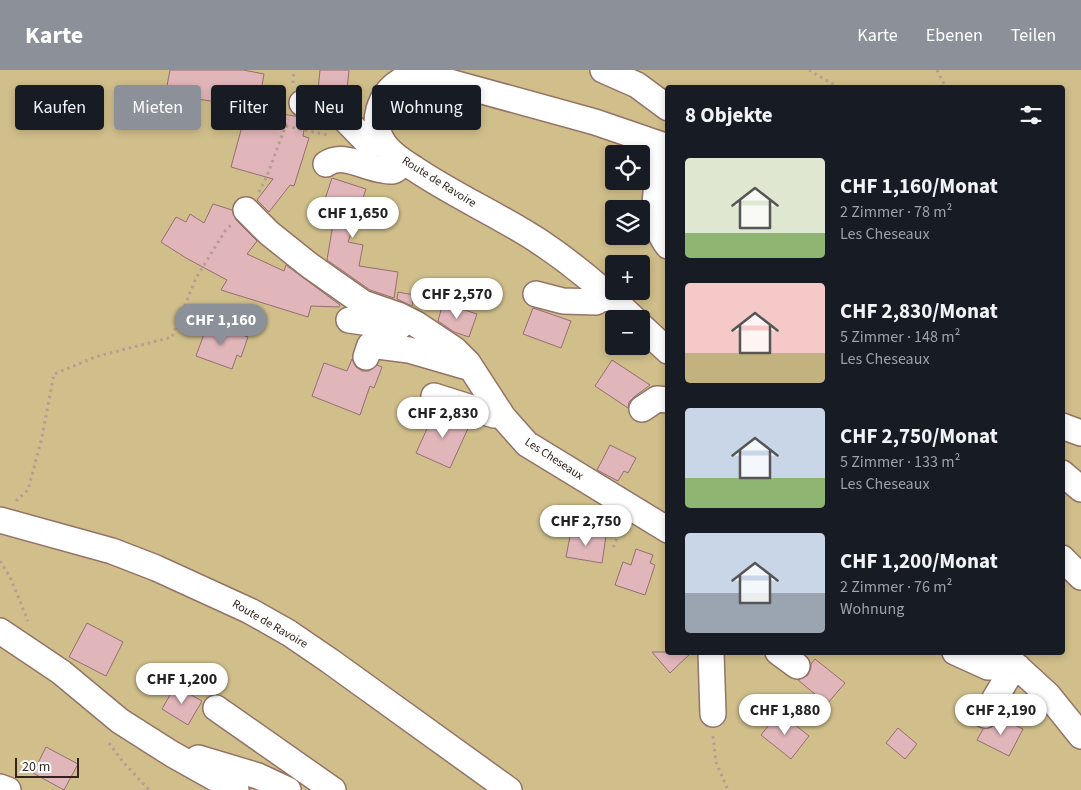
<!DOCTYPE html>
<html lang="de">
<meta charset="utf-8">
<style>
:root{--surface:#171b24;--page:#242831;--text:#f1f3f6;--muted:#9ea1a6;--accent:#8c9099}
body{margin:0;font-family:"Source Sans 3",sans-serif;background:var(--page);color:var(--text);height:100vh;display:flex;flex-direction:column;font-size:19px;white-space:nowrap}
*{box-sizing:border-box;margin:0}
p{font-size:16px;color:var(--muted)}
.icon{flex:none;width:28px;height:28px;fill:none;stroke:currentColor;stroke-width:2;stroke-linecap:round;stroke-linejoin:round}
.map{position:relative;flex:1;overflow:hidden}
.sheet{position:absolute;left:665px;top:15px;width:400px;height:570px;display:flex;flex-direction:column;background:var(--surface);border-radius:5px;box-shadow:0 2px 8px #0003}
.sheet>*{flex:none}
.banner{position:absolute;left:15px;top:15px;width:475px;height:45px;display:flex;gap:10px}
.fabs{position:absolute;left:605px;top:75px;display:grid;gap:10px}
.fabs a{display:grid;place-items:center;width:45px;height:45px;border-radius:5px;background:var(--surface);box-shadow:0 2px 8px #0003;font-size:25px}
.scale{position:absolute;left:15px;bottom:12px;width:64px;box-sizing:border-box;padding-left:5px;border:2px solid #33241f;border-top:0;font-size:14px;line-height:18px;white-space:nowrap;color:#33241f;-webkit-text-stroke:4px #fff;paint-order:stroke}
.price{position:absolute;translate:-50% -42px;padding:0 11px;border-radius:18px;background:#fff;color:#222;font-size:16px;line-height:32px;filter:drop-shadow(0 1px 2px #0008)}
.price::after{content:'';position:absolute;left:50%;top:30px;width:15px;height:11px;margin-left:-8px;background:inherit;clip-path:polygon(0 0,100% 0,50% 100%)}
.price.selected{background:var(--accent);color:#fff}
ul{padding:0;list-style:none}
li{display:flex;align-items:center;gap:15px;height:125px;padding:0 20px}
li span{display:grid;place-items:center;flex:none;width:140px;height:100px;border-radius:5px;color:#555}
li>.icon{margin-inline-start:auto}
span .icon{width:60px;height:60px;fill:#fffc;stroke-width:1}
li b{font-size:21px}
h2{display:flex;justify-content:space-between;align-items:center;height:60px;padding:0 20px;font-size:21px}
.tag{padding:0 18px;border-radius:5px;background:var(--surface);box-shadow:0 2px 8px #0003;font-size:18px;line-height:45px}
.tag.selected{background:var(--accent);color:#fff}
header{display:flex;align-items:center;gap:30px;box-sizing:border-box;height:70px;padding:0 25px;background:var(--accent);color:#fff}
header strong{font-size:24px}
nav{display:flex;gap:28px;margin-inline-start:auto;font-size:18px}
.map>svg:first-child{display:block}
.green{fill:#d0bf8b;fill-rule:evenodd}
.building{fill:#e1b6ba;stroke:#946e72}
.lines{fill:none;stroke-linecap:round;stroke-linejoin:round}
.minor-casing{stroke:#967266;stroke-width:28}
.path{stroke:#b79c93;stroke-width:3;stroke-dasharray:2.5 4;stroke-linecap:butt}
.minor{stroke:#fff;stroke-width:25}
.labels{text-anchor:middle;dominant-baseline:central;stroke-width:4;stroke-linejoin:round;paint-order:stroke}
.street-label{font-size:12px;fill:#33241f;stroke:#fff}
</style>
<header>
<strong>Karte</strong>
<nav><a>Karte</a><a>Ebenen</a><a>Teilen</a></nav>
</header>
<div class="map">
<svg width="1081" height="720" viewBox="0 0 1081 720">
<rect width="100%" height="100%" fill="#fcdbd0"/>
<path class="green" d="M0 0H1081V720H0ZM668 18H1062V582H668ZM614 84H641V111H614ZM614 139H641V166H614ZM614 194H641V221H614ZM614 249H641V276H614Z"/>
<path class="building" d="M170 0H243L264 4 258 39 192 28 190 37 164 32Z
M320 0H349L346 30 336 24 318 21Z
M247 38 306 48 303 66 309 68 294 116 290 115 269 142 257 130 273 109 231 97Z
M332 108 366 119 348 172 363 175 359 196 398 202 394 228 370 220 327 190 335 142 322 138Z
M213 134 232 140 236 150 257 171 247 184 284 201 286 195 340 235 339 237 311 236 308 247 221 220 227 210 186 188 161 172 176 147 186 152 190 144 204 153Z
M398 222 414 225 412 236 397 229Z
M443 233 477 244 469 267 454 262 438 251Z
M533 238 571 251 561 278 523 264Z
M208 253 248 267 241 287 237 285 232 299 196 286Z
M352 289 356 297 362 301H369L377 295 382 297 374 318 370 316 360 345 312 326 324 293 347 301Z
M612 290 650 315 634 327 629 332 628 338 595 316Z
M435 341 470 354 450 398 416 383Z
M610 375 636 388 628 403 624 401 618 411 597 400Z
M571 461 606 466 602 493 566 487Z
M636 479 653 485 650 493 655 495 645 525 615 515 623 492 631 495Z
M87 553 123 572 106 606 69 587Z
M652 582H692L670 603Z
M815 589 845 613 827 634 798 610 808 605 811 598V594Z
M175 616 202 631 188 655 162 639Z
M779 642 809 666 791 689 761 665Z
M1000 648 1023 659 1009 686 977 670 983 659 992 657Z
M898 658 917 674 905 689 886 673Z
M46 677 78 694 64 720 33 703Z"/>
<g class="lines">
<g class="minor-casing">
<path id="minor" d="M603 0 637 15 668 38
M302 33 330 37 336 40 366 71 371 74 383 72
M664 76C659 109 645 146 668 176
M326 94C343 82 364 98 383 100 387 101 392 102 395 100 398 99 401 94 404 92
M246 140 269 163 309 195 363 233 398 245 416 254 455 280 468 293 503 347 527 374 668 460
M536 224 563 231 596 232 608 225
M634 249C605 221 573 194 540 172 499 145 455 126 415 99 404 92 390 84 383 72 370 53 380 24 399 12 406 7 415 6 424 5L595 52 668 77
M349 250 399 257
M641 256 668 281
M366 287 370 275 409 280 464 296 468 293
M434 326 494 345 500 342
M642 339 657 329 668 330
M1062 356 1081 363
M1062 403 1081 419
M0 450 112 481 156 498 250 541 289 563 330 591 509 720
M1062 488 1081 507
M0 561 61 602 120 651 172 684 236 720
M711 582 713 644
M778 582 797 596
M955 582 988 597H1000L1010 590
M1001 582 1048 625 1081 666
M216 638 333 720
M985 645 1009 605 1018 597
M198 688 258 706 288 720
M0 717 8 720"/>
</g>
<path class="path" d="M809 0 839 18
M937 0 946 18
M293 13 294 0
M286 56 328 65
M259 122 267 106 288 49
M16 431 28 420 42 367 54 304 95 287 172 267 196 208 225 161 231 155
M603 449 618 465 613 478
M0 491 10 507 28 551
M713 666 716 692 728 720
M109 673 123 692 149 720"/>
<use href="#minor" class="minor"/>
</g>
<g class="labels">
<g class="street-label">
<text transform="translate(439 112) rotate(32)">Route de Ravoire</text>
<text transform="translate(554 389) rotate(33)">Les Cheseaux</text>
<text transform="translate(270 554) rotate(30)">Route de Ravoire</text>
</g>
</g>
</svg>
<div class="fabs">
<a><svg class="icon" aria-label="locate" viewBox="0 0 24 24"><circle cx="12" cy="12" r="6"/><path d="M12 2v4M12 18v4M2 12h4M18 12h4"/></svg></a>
<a><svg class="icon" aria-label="layers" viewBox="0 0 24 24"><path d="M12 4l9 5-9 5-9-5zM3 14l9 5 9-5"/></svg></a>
<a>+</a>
<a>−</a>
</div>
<div class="scale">20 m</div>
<b class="price" style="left:353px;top:169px">CHF 1,650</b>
<b class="price" style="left:457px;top:250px">CHF 2,570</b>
<b class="price selected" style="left:221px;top:276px">CHF 1,160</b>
<b class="price" style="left:443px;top:369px">CHF 2,830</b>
<b class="price" style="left:586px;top:477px">CHF 2,750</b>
<b class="price" style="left:182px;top:635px">CHF 1,200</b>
<b class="price" style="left:785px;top:666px">CHF 1,880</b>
<b class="price" style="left:1001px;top:666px">CHF 2,190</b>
<div class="banner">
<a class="tag">Kaufen</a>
<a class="tag selected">Mieten</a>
<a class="tag">Filter</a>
<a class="tag">Neu</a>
<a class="tag">Wohnung</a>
</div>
<section class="sheet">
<h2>8 Objekte<svg class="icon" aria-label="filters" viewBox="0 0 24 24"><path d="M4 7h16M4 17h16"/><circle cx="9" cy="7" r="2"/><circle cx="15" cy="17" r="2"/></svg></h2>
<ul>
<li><span style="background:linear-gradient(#dfe7d0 75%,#8fb573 0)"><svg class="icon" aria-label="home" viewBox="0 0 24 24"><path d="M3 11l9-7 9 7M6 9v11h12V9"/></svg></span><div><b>CHF 1,160/Monat</b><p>2 Zimmer · 78 m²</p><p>Les Cheseaux</p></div></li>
<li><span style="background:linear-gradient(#f6c9c9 70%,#c2b280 0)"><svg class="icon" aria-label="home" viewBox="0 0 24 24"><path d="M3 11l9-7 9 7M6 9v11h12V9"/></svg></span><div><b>CHF 2,830/Monat</b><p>5 Zimmer · 148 m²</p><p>Les Cheseaux</p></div></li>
<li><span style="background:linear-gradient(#c9d6e8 70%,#8fb573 0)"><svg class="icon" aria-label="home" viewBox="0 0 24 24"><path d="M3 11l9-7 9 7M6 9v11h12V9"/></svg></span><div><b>CHF 2,750/Monat</b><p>5 Zimmer · 133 m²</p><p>Les Cheseaux</p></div></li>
<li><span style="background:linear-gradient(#c9d6e8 60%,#9aa5b1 0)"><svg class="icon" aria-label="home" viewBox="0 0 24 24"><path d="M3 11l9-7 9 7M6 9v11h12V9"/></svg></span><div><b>CHF 1,200/Monat</b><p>2 Zimmer · 76 m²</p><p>Wohnung</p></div></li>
</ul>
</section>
</div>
